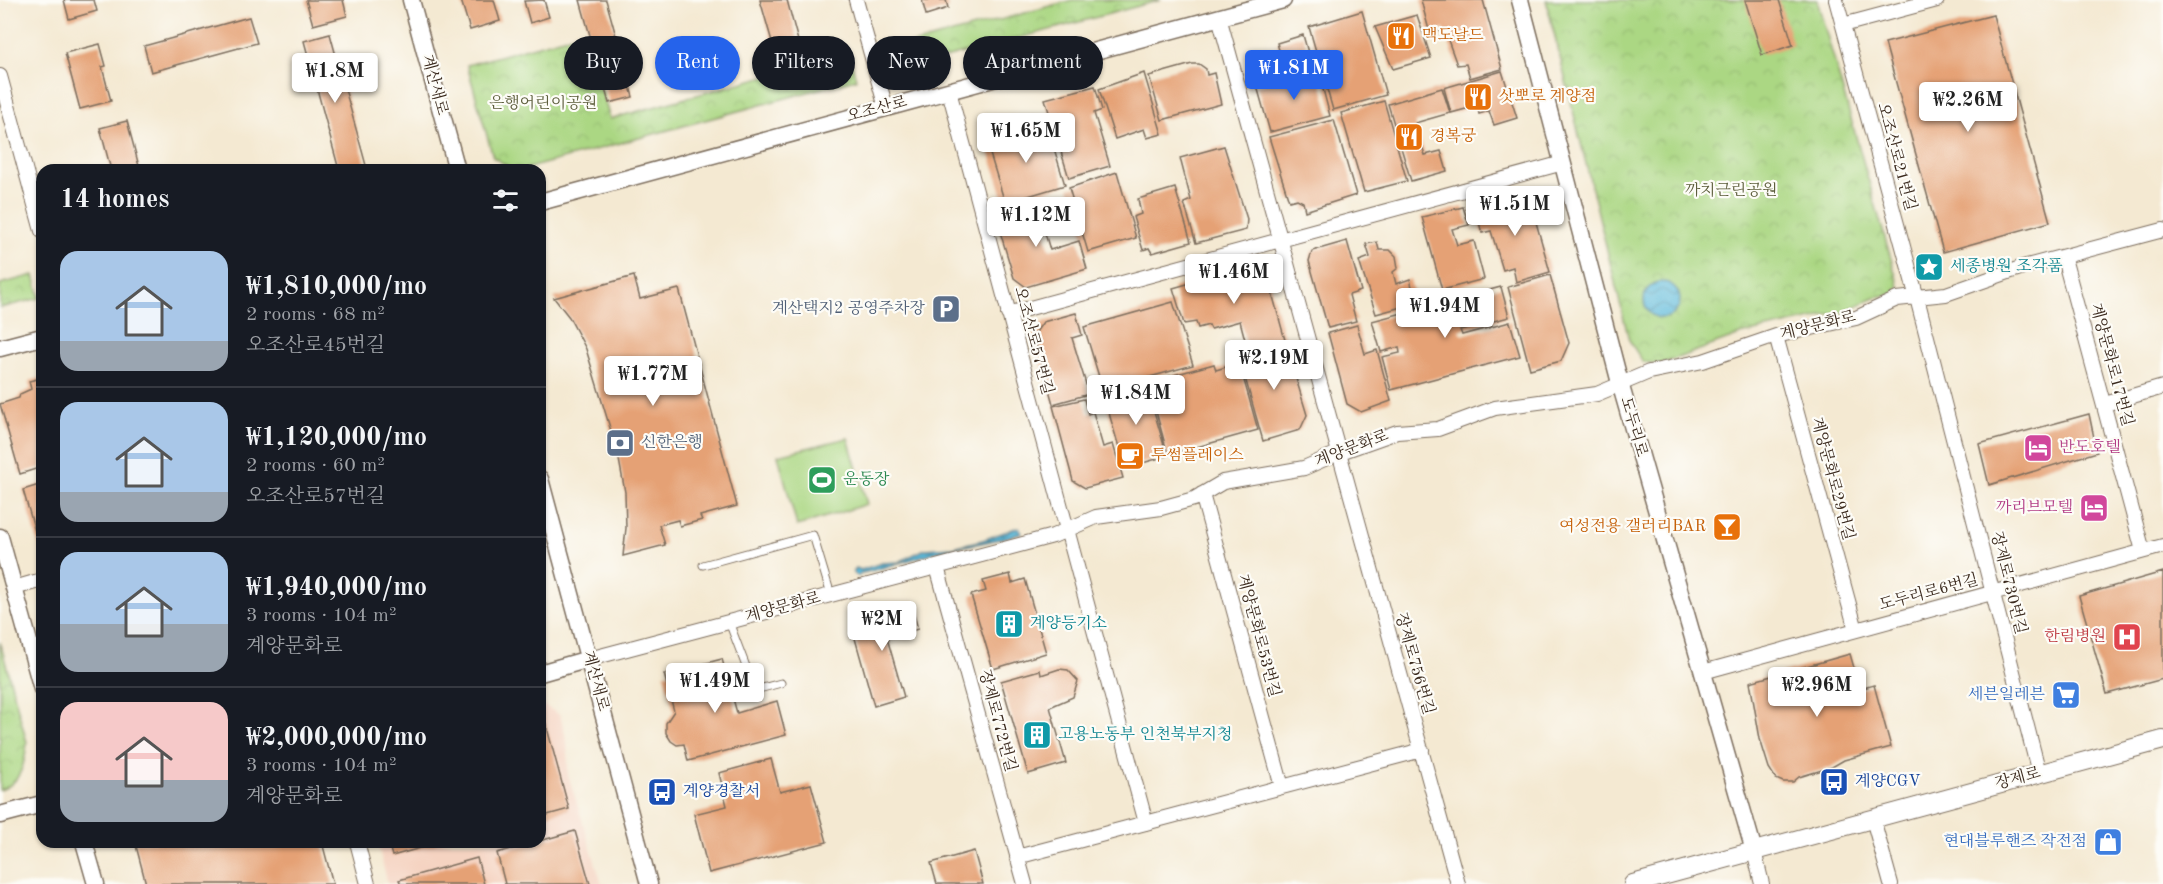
<!DOCTYPE html>
<meta charset="utf-8">
<style>
:root{--surface:#171b24;--page:#20242c;--text:#f1f3f6;--muted:#9ea1a6;--line:#363941;--accent:#2563eb}
body{margin:0;font-family:"Old Standard TT","Noto Serif KR",serif;background:var(--page);color:var(--text);height:100vh;display:flex;flex-direction:column;font-size:22px;white-space:nowrap}
*{box-sizing:border-box;margin:0}
p{font-size:20px;color:var(--muted)}
.icon{flex:none;width:33px;height:33px;fill:none;stroke:currentColor;stroke-width:2;stroke-linecap:round;stroke-linejoin:round}
.map{position:relative;flex:1;overflow:hidden}
.sheet{position:absolute;left:36px;top:164px;width:510px;height:684px;display:flex;flex-direction:column;background:var(--surface);border-radius:18px;box-shadow:0 2px 4px #0004}
.sheet>*{flex:none}
.banner{position:absolute;left:564px;top:36px;width:570px;height:54px;display:flex;gap:12px}
.price{position:absolute;translate:-50% -51px;padding:0 14px;border-radius:6px;background:#fff;color:#222;font-size:20px;line-height:39px;filter:drop-shadow(0 2px 3px #0008)}
.price::after{content:'';position:absolute;left:50%;top:36px;width:18px;height:14px;margin-left:-9px;background:inherit;clip-path:polygon(0 0,100% 0,50% 100%)}
.price.on{background:var(--accent);color:#fff}
ul{padding:0;list-style:none}
li{display:flex;align-items:center;gap:18px;height:150px;padding:0 24px}
li+li{border-top:2px solid var(--line)}
li span{display:grid;place-items:center;flex:none;width:168px;height:120px;border-radius:18px;color:#555}
li>.icon{margin-inline-start:auto}
span .icon{width:72px;height:72px;fill:#fffc;stroke-width:1}
li b{font-size:26px}
h2{display:flex;justify-content:space-between;align-items:center;height:72px;padding:0 24px;font-size:26px}
.chip{padding:0 21px;border-radius:27px;background:var(--surface);box-shadow:0 2px 4px #0004;font-size:21px;line-height:54px}
.chip.on{background:var(--accent);color:#fff}
.map>svg:first-child{display:block}
.built{fill:#f5d3c1}
.park{fill:url(#park-crowns);stroke:#738050;stroke-width:1.5}
.garden{fill:#abd783;stroke:#738050;stroke-width:1.5}
.water{fill:url(#water-waves);stroke:#4c727d;stroke-width:1.5}
.building{fill:#e5a174}
.lines{fill:none;stroke-linecap:round;stroke-linejoin:round}
.service-casing{stroke:#7c6d5d;stroke-width:9}
.minor-casing{stroke:#7c6d5d;stroke-width:16}
.tertiary-casing{stroke:#7c6d5d;stroke-width:19}
.secondary-casing{stroke:#7c6d5d;stroke-width:20}
.service{stroke:#fff;stroke-width:7}
.minor{stroke:#fff;stroke-width:14}
.tertiary{stroke:#fff;stroke-width:16}
.secondary{stroke:#fff;stroke-width:18}
.labels{text-anchor:middle;dominant-baseline:central;stroke-width:4.5;stroke-linejoin:round;paint-order:stroke}
.food-label{font-size:16px;fill:#c56008;stroke:#fdfcf7;text-anchor:start}
.street-label{font-size:16px;fill:#3b2a1e;stroke:#fdfcf7}
.park-label{font-size:16px;fill:#5d5e3c;stroke:#fdfcf7}
.culture-label{font-size:16px;fill:#0d838f;stroke:#fdfcf7;text-anchor:start}
.service-label{font-size:16px;fill:#4e5e75;stroke:#fdfcf7;text-anchor:end}
.hotel-label{font-size:16px;fill:#b23c85;stroke:#fdfcf7;text-anchor:start}
.leisure-label{font-size:16px;fill:#27864d;stroke:#fdfcf7;text-anchor:start}
.health-label{font-size:16px;fill:#be3a42;stroke:#fdfcf7;text-anchor:end}
.shop-label{font-size:16px;fill:#366cbe;stroke:#fdfcf7;text-anchor:end}
.transit-label{font-size:16px;fill:#164399;stroke:#fdfcf7;text-anchor:start}
</style>
<div class="map">
<svg width="2163" height="884" viewBox="0 0 2163 884">
<defs>
<pattern id="park-crowns" width="20" height="18" patternUnits="userSpaceOnUse" patternTransform="scale(1.5)"><rect width="20" height="18" fill="#abd783"/><path d="M2 6a3 3 0 1 1 6 0M12 15a3 3 0 1 1 6 0" fill="none" stroke="#94b971"/></pattern>
<pattern id="water-waves" width="16" height="10" patternUnits="userSpaceOnUse" patternTransform="scale(1.5)"><rect width="16" height="10" fill="#5ebbdc"/><path d="M0 5q4-4 8 0t8 0" fill="none" stroke="#4f98b2"/></pattern>
</defs>
<rect width="100%" height="100%" fill="#fdfcf7"/>
<filter id="ink" filterUnits="userSpaceOnUse"><feTurbulence type="fractalNoise" baseFrequency=".0167" numOctaves="2"/><feDisplacementMap in="SourceGraphic" scale="12" xChannelSelector="R" yChannelSelector="G"/><feConvolveMatrix kernelMatrix="1 2 1 2 8 2 1 2 1" color-interpolation-filters="sRGB"/></filter>
<filter id="wash" filterUnits="userSpaceOnUse"><feTurbulence type="fractalNoise" baseFrequency=".008" numOctaves="4" result="noise"/><feDisplacementMap in="SourceGraphic" scale="24" xChannelSelector="R" yChannelSelector="G"/><feGaussianBlur stdDeviation="1.35" result="paint"/><feColorMatrix in="noise" values="0 0 0 0 0 0 0 0 0 0 0 0 0 0 0 0 0 1.4 0 .05"/><feComposite in="paint" operator="in"/></filter>
<g filter="url(#wash)">
<rect width="100%" height="100%" fill="#f4e9d2"/>
<path class="built" d="M540 703 560 715 567 743 568 775 602 884H388L377 842H540Z"/>
<path class="park" d="M1072 0H1161L885 74 880 53Z
M1546 0H1817L1899 287 1894 294 1875 297 1843 312 1740 335 1661 364 1643 362 1629 340Z
M585 32 610 119 849 53 856 79 525 169H512L493 157 467 65Z
M34 275 40 298 0 308V284Z
M0 642 27 743C25 762 21 784 0 790Z"/>
<path class="garden" d="M848 438 867 504 797 526 778 455Z"/>
<path class="water" d="M1644 300a18 18 0 1 1 36 0a18 18 0 1 1-36 0Z
M1019 527 1022 533C994 542 964 545 936 552 911 559 885 568 861 573L858 576 853 573 856 568 861 570 882 563 899 562 925 549 953 547 983 540Z"/>
<g id="blocks">
<path class="building" d="M64 0H94L97 11 69 19Z
M306 0H343L347 16 313 25Z
M461 0H494L500 21 470 30Z
M544 0 549 17 530 23 524 1Z
M580 0H606L633 97 609 103Z
M760 0H787L801 52 777 59Z
M922 0H946L948 8 926 15Z
M1421 0H1483L1502 69 1470 78 1466 64 1457 65 1444 29 1430 34Z
M1745 0H1779L1793 45 1762 55Z
M1362 11 1386 95 1333 110 1309 27Z
M1417 15 1431 58 1393 69 1375 27Z
M1993 15 2050 222 1943 252 1885 43Z
M249 17 257 43 151 72 144 46Z
M330 34 367 169 365 170H339L304 41Z
M1303 35 1311 63 1285 71 1277 43Z
M100 44 106 66 102 67 111 101 80 109 65 53Z
M1192 64H1199L1206 69 1207 75 1214 73 1221 104 1162 120 1149 76Z
M1318 70 1330 116 1270 132 1257 86Z
M1502 71 1517 118 1494 125 1489 111 1479 114 1477 106 1451 113 1444 88Z
M1144 73 1162 134 1147 138 1144 129 1115 139 1099 89Z
M1095 86 1102 110 1094 113 1110 166 1069 178 1045 99Z
M1442 88 1450 113 1415 123 1425 155 1441 151 1447 171 1411 181 1388 104Z
M1384 101 1407 181 1364 192 1341 113Z
M1334 120 1356 195 1305 211 1303 202 1297 199 1289 201 1269 137Z
M127 121 140 170H111L100 128Z
M1047 125 1065 185 1005 203 987 144Z
M1224 146 1247 219 1246 230 1196 243 1184 203 1191 200 1180 158Z
M1117 172 1136 238 1088 252 1069 188Z
M1175 188 1191 242 1152 253 1149 248 1143 250 1133 217 1141 214 1138 199Z
M1514 196 1532 208 1550 272 1516 282 1513 267 1503 270 1491 231 1482 233 1475 208Z
M1036 203 1050 250 1079 241 1087 269 1026 287 1014 278 995 215Z
M1463 207 1469 225 1452 229 1457 245 1474 241 1484 279 1442 290 1422 217Z
M1347 241 1361 291 1349 295 1356 321 1328 328 1309 261 1312 251Z
M1377 242 1379 250H1390L1396 256 1398 268 1393 272 1396 284 1410 279 1416 303 1376 314 1359 261 1370 257 1366 244Z
M1250 266 1267 275 1285 340 1248 351 1240 321 1211 329 1209 325 1198 328 1196 322 1184 324 1173 288Z
M1550 275 1569 343 1561 361 1530 369 1508 287Z
M634 276 640 299 679 289 737 506 700 516 702 520 680 526 678 520 659 525 665 545 623 556 626 528 625 492 618 454 586 349 569 317 554 298Z
M1501 287 1509 317 1460 330 1462 335 1510 322 1520 356 1391 390 1382 357 1400 353 1399 347 1381 352 1372 321Z
M1173 302 1193 365 1103 390 1084 327Z
M1076 313 1082 335 1072 338 1089 394 1053 404 1034 335 1043 322Z
M1357 325 1365 354 1377 350 1391 401 1361 412 1347 404 1328 333Z
M1285 342 1307 415 1300 430 1263 441 1239 356Z
M1239 363 1258 430 1168 455 1148 382 1214 364 1216 370Z
M41 378 42 467 20 474 0 404 19 398 20 394 31 389 29 381Z
M1146 384 1167 456 1125 468 1104 396Z
M1084 399 1088 414 1093 412 1103 447 1113 444 1123 478 1085 488 1073 481 1053 406Z
M2089 414 2097 452 1989 485 1979 444Z
M42 484V552H41L23 490Z
M2163 572V679L2107 694 2079 596Z
M1010 574 1012 583 1025 579 1046 653 993 669 971 595 986 591 983 581Z
M912 607 918 629 887 638 904 697 874 706 851 624Z
M1850 654 1860 689 1874 685 1891 747 1844 760 1832 767 1799 777 1793 782H1783L1776 779 1769 768 1760 739 1750 682Z
M722 659 737 713 777 701 786 735 688 761 684 744 677 745 671 741 666 733V723L674 711 664 674Z
M1059 669 1068 670 1078 681 1073 697 1050 707 1066 763 1028 774 1001 681 1040 670 1041 675Z
M541 706 569 809 540 817V707Z
M771 759 780 792 811 784 827 842 709 873 694 814 727 806 719 773Z
M575 831 590 884H505L497 853Z
M135 842H322L333 884H146Z
M388 842H442L392 856Z
M974 851 983 884H937L931 863Z
M477 858 484 884H401L399 880Z"/>
</g>
</g>
<g filter="url(#ink)">
<use href="#blocks" fill-opacity="0" stroke="#7c6d5d" stroke-width="1.5"/>
<g class="lines">
<g class="service-casing">
<path id="service" d="M703 565 813 535 831 595
M729 622 755 690 781 683"/>
</g>
<g class="minor-casing">
<path id="minor" d="M856 0 886 108
M1836 0 1917 298 2039 773
M1219 17 1458 884
M1843 25 1937 0
M0 76 42 231
M949 91 1146 823
M2064 258 2143 551
M1008 314 1563 163
M1776 336 1856 630
M2105 404 2163 387
M1202 494 1282 787
M937 567 1025 884
M14 588 42 580
M589 659 1053 536 1096 517 1161 508 1194 499 1223 482 1304 468 1338 453 1397 432 1438 429 1495 408 1597 394 1649 372 1703 361 1776 336 1856 318 1897 299 1946 294 2023 267 2163 230
M1703 672 2163 546
M1873 819 1891 884
M357 842 368 884
M1754 851 1762 884
M1017 857 1422 750"/>
</g>
<g class="tertiary-casing">
<path id="tertiary" d="M411 0 457 170
M1520 0 1620 383 1754 851
M540 202 1283 0
M0 348 42 337
M540 479 649 884
M0 537 42 689
M540 673 589 659
M0 815 42 804
M84 842 96 884"/>
</g>
<g class="secondary-casing">
<path id="secondary" d="M1633 884 2163 740"/>
</g>
<use href="#service" class="service"/>
<use href="#minor" class="minor"/>
<use href="#tertiary" class="tertiary"/>
<use href="#secondary" class="secondary"/>
</g>
</g>
<defs>
<g id="restaurant-square" transform="scale(1.5)"><rect x="-9" y="-9" width="18" height="18" rx="4" fill="#e8710a" stroke="#fdfcf7"/><path d="M-5-6h1v4h1v-4h1v4h1v-4h1v5L-1.5 .5V6h-2V.5L-5-1ZM5-6V6H3V1.5H1.5Q1.5-4 5-6Z" fill="#fff"/></g>
<g id="sight-square" transform="scale(1.5)"><rect x="-9" y="-9" width="18" height="18" rx="4" fill="#0f9aa8" stroke="#fdfcf7"/><path d="M0-6L1.8-2.2L6-1.7L2.9 1.2L3.7 5.4L0 3.3L-3.7 5.4L-2.9 1.2L-6-1.7L-1.8-2.2Z" fill="#fff"/></g>
<g id="parking-square" transform="scale(1.5)"><rect x="-9" y="-9" width="18" height="18" rx="4" fill="#5c6f8a" stroke="#fdfcf7"/><path d="M-3.5-5.5H1a3.5 3.5 0 0 1 0 7H-1V5.5H-3.5ZM-1-3.4V-.6H.8a1.4 1.4 0 0 0 0-2.8Z" fill="#fff"/></g>
<g id="bank-square" transform="scale(1.5)"><rect x="-9" y="-9" width="18" height="18" rx="4" fill="#5c6f8a" stroke="#fdfcf7"/><path d="M-6-4H6V4H-6ZM0-2.3a2.3 2.3 0 1 0 0 4.6a2.3 2.3 0 1 0 0-4.6Z" fill="#fff"/></g>
<g id="hotel-square" transform="scale(1.5)"><rect x="-9" y="-9" width="18" height="18" rx="4" fill="#d1479c" stroke="#fdfcf7"/><path d="M-6-4.5h1.5V1H6V5H4.5V3h-9V5H-6ZM-4 0a1.8 1.8 0 1 1 3.6 0ZM.5 0V-2.5h3Q6-2.5 6 0Z" fill="#fff"/></g>
<g id="cafe-square" transform="scale(1.5)"><rect x="-9" y="-9" width="18" height="18" rx="4" fill="#e8710a" stroke="#fdfcf7"/><path d="M-5.5-4.5H6V0H3Q3 3.5 0 3.5H-2.5Q-5.5 3.5-5.5 0ZM3-3.2v2h1.7v-2ZM-6 4.5H4V6H-6Z" fill="#fff"/></g>
<g id="stadium-square" transform="scale(1.5)"><rect x="-9" y="-9" width="18" height="18" rx="4" fill="#2e9e5b" stroke="#fdfcf7"/><path d="M0-5a6.5 5 0 1 0 0 10a6.5 5 0 1 0 0-10ZM-3.5-1.8h7v3.6h-7Z" fill="#fff"/></g>
<g id="bar-square" transform="scale(1.5)"><rect x="-9" y="-9" width="18" height="18" rx="4" fill="#e8710a" stroke="#fdfcf7"/><path d="M-6-5H6L.8 .8V4.5H3.5V6h-7V4.5H-.8V.8Z" fill="#fff"/></g>
<g id="building-square" transform="scale(1.5)"><rect x="-9" y="-9" width="18" height="18" rx="4" fill="#0f9aa8" stroke="#fdfcf7"/><path d="M-4-6H4V6H1V3H-1V6H-4ZM-2.5-4.3h1.7v1.8h-1.7ZM.8-4.3h1.7v1.8H.8ZM-2.5-1h1.7V.8h-1.7ZM.8-1h1.7V.8H.8Z" fill="#fff"/></g>
<g id="hospital-square" transform="scale(1.5)"><rect x="-9" y="-9" width="18" height="18" rx="4" fill="#e0444e" stroke="#fdfcf7"/><path d="M-5-5h3v3.5h4V-5h3V5h-3V1.5h-4V5h-3Z" fill="#fff"/></g>
<g id="supermarket-square" transform="scale(1.5)"><rect x="-9" y="-9" width="18" height="18" rx="4" fill="#3f7fe0" stroke="#fdfcf7"/><path d="M-6-5.5h2.5l.6 2H6L4.5 2H-2.5L-4.4-4H-6ZM-1.5 3.2a1.3 1.3 0 1 0 .1 0ZM3 3.2a1.3 1.3 0 1 0 .1 0Z" fill="#fff"/></g>
<g id="bus-square" transform="scale(1.5)"><rect x="-9" y="-9" width="18" height="18" rx="4" fill="#1a4fb4" stroke="#fdfcf7"/><path d="M-5-6H5V4H4V6H2V4H-2V6H-4V4H-5ZM-3.5-4V0h7V-4ZM-3.5 1.2v1.5H-2V1.2ZM2 1.2v1.5H3.5V1.2Z" fill="#fff"/></g>
<g id="shop-square" transform="scale(1.5)"><rect x="-9" y="-9" width="18" height="18" rx="4" fill="#3f7fe0" stroke="#fdfcf7"/><path d="M-5-2.5h2.3a2.7 3.5 0 0 1 5.4 0H5L5.5 6h-11ZM-1.5-2.5h3a1.5 2.3 0 0 0-3 0Z" fill="#fff"/></g>
</defs>
<g fill-rule="evenodd">
<use href="#restaurant-square" x="1401" y="36"/>
<use href="#restaurant-square" x="1478" y="97"/>
<use href="#restaurant-square" x="1409" y="137"/>
<use href="#sight-square" x="1929" y="267"/>
<use href="#parking-square" x="946" y="309"/>
<use href="#bank-square" x="620" y="443"/>
<use href="#hotel-square" x="2038" y="448"/>
<use href="#cafe-square" x="1130" y="456"/>
<use href="#stadium-square" x="822" y="480"/>
<use href="#hotel-square" x="2094" y="508"/>
<use href="#bar-square" x="1727" y="527"/>
<use href="#building-square" x="1009" y="624"/>
<use href="#hospital-square" x="2127" y="637"/>
<use href="#supermarket-square" x="2066" y="695"/>
<use href="#building-square" x="1037" y="735"/>
<use href="#bus-square" x="1834" y="782"/>
<use href="#bus-square" x="662" y="792"/>
<use href="#shop-square" x="2108" y="842"/>
</g>
<g class="labels">
<g class="food-label">
<text x="1422" y="36">맥도날드</text>
<text x="1499" y="97">삿뽀로 계양점</text>
<text x="1430" y="137">경복궁</text>
<text x="1151" y="456">투썸플레이스</text>
<text x="1706" y="527" text-anchor="end">여성전용 갤러리BAR</text>
</g>
<g class="street-label">
<text transform="translate(434 85) rotate(75)">계산새로</text>
<text transform="translate(877 110) rotate(-15)">오조산로</text>
<text transform="translate(1896 157) rotate(75)">오조산로21번길</text>
<text transform="translate(1818 326) rotate(-14)">계양문화로</text>
<text transform="translate(1033 341) rotate(75)">오조산로57번길</text>
<text transform="translate(2111 365) rotate(75)">계양문화로17번길</text>
<text transform="translate(1633 427) rotate(74)">도두리로</text>
<text transform="translate(1352 449) rotate(-21)">계양문화로</text>
<text transform="translate(1832 479) rotate(75)">계양문화로29번길</text>
<text transform="translate(2008 583) rotate(76)">장제로730번길</text>
<text transform="translate(1929 593) rotate(-15)">도두리로6번길</text>
<text transform="translate(783 608) rotate(-15)">계양문화로</text>
<text transform="translate(1258 636) rotate(75)">계양문화로53번길</text>
<text transform="translate(1414 664) rotate(74)">장제로756번길</text>
<text transform="translate(595 681) rotate(75)">계산새로</text>
<text transform="translate(997 721) rotate(75)">장제로772번길</text>
<text transform="translate(2018 779) rotate(-15)">장제로</text>
</g>
<g class="park-label">
<text x="543" y="104">은행어린이공원</text>
<text x="1731" y="191">까치근린공원</text>
</g>
<g class="culture-label">
<text x="1950" y="267">세종병원 조각품</text>
<text x="1030" y="624">계양등기소</text>
<text x="1058" y="735">고용노동부 인천북부지청</text>
</g>
<g class="service-label">
<text x="925" y="309">계산택지2 공영주차장</text>
<text x="641" y="443" text-anchor="start">신한은행</text>
</g>
<g class="hotel-label">
<text x="2059" y="448">반도호텔</text>
<text x="2073" y="508" text-anchor="end">까리브모텔</text>
</g>
<g class="leisure-label">
<text x="843" y="480">운동장</text>
</g>
<g class="health-label">
<text x="2106" y="637">한림병원</text>
</g>
<g class="shop-label">
<text x="2045" y="695">세븐일레븐</text>
<text x="2087" y="842">현대블루핸즈 작전점</text>
</g>
<g class="transit-label">
<text x="1855" y="782">계양CGV</text>
<text x="683" y="792">계양경찰서</text>
</g>
</g>
</svg>
<b class="price on" style="left:1294px;top:101px">₩1.81M</b>
<b class="price" style="left:335px;top:104px">₩1.8M</b>
<b class="price" style="left:1968px;top:133px">₩2.26M</b>
<b class="price" style="left:1026px;top:164px">₩1.65M</b>
<b class="price" style="left:1515px;top:237px">₩1.51M</b>
<b class="price" style="left:1036px;top:248px">₩1.12M</b>
<b class="price" style="left:1234px;top:305px">₩1.46M</b>
<b class="price" style="left:1445px;top:339px">₩1.94M</b>
<b class="price" style="left:1274px;top:391px">₩2.19M</b>
<b class="price" style="left:653px;top:407px">₩1.77M</b>
<b class="price" style="left:1136px;top:426px">₩1.84M</b>
<b class="price" style="left:882px;top:652px">₩2M</b>
<b class="price" style="left:715px;top:714px">₩1.49M</b>
<b class="price" style="left:1817px;top:718px">₩2.96M</b>
<div class="banner">
<a class="chip">Buy</a>
<a class="chip on">Rent</a>
<a class="chip">Filters</a>
<a class="chip">New</a>
<a class="chip">Apartment</a>
</div>
<section class="sheet">
<h2>14 homes<svg class="icon" aria-label="filters" viewBox="0 0 24 24"><path d="M4 7h16M4 17h16"/><circle cx="9" cy="7" r="2"/><circle cx="15" cy="17" r="2"/></svg></h2>
<ul>
<li><span style="background:linear-gradient(#a9c7e8 75%,#9aa5b1 0)"><svg class="icon" aria-label="home" viewBox="0 0 24 24"><path d="M3 11l9-7 9 7M6 9v11h12V9"/></svg></span><div><b>₩1,810,000/mo</b><p>2 rooms · 68 m²</p><p>오조산로45번길</p></div></li>
<li><span style="background:linear-gradient(#a9c7e8 75%,#9aa5b1 0)"><svg class="icon" aria-label="home" viewBox="0 0 24 24"><path d="M3 11l9-7 9 7M6 9v11h12V9"/></svg></span><div><b>₩1,120,000/mo</b><p>2 rooms · 60 m²</p><p>오조산로57번길</p></div></li>
<li><span style="background:linear-gradient(#a9c7e8 60%,#9aa5b1 0)"><svg class="icon" aria-label="home" viewBox="0 0 24 24"><path d="M3 11l9-7 9 7M6 9v11h12V9"/></svg></span><div><b>₩1,940,000/mo</b><p>3 rooms · 104 m²</p><p>계양문화로</p></div></li>
<li><span style="background:linear-gradient(#f6c9c9 65%,#9aa5b1 0)"><svg class="icon" aria-label="home" viewBox="0 0 24 24"><path d="M3 11l9-7 9 7M6 9v11h12V9"/></svg></span><div><b>₩2,000,000/mo</b><p>3 rooms · 104 m²</p><p>계양문화로</p></div></li>
</ul>
</section>
</div>
